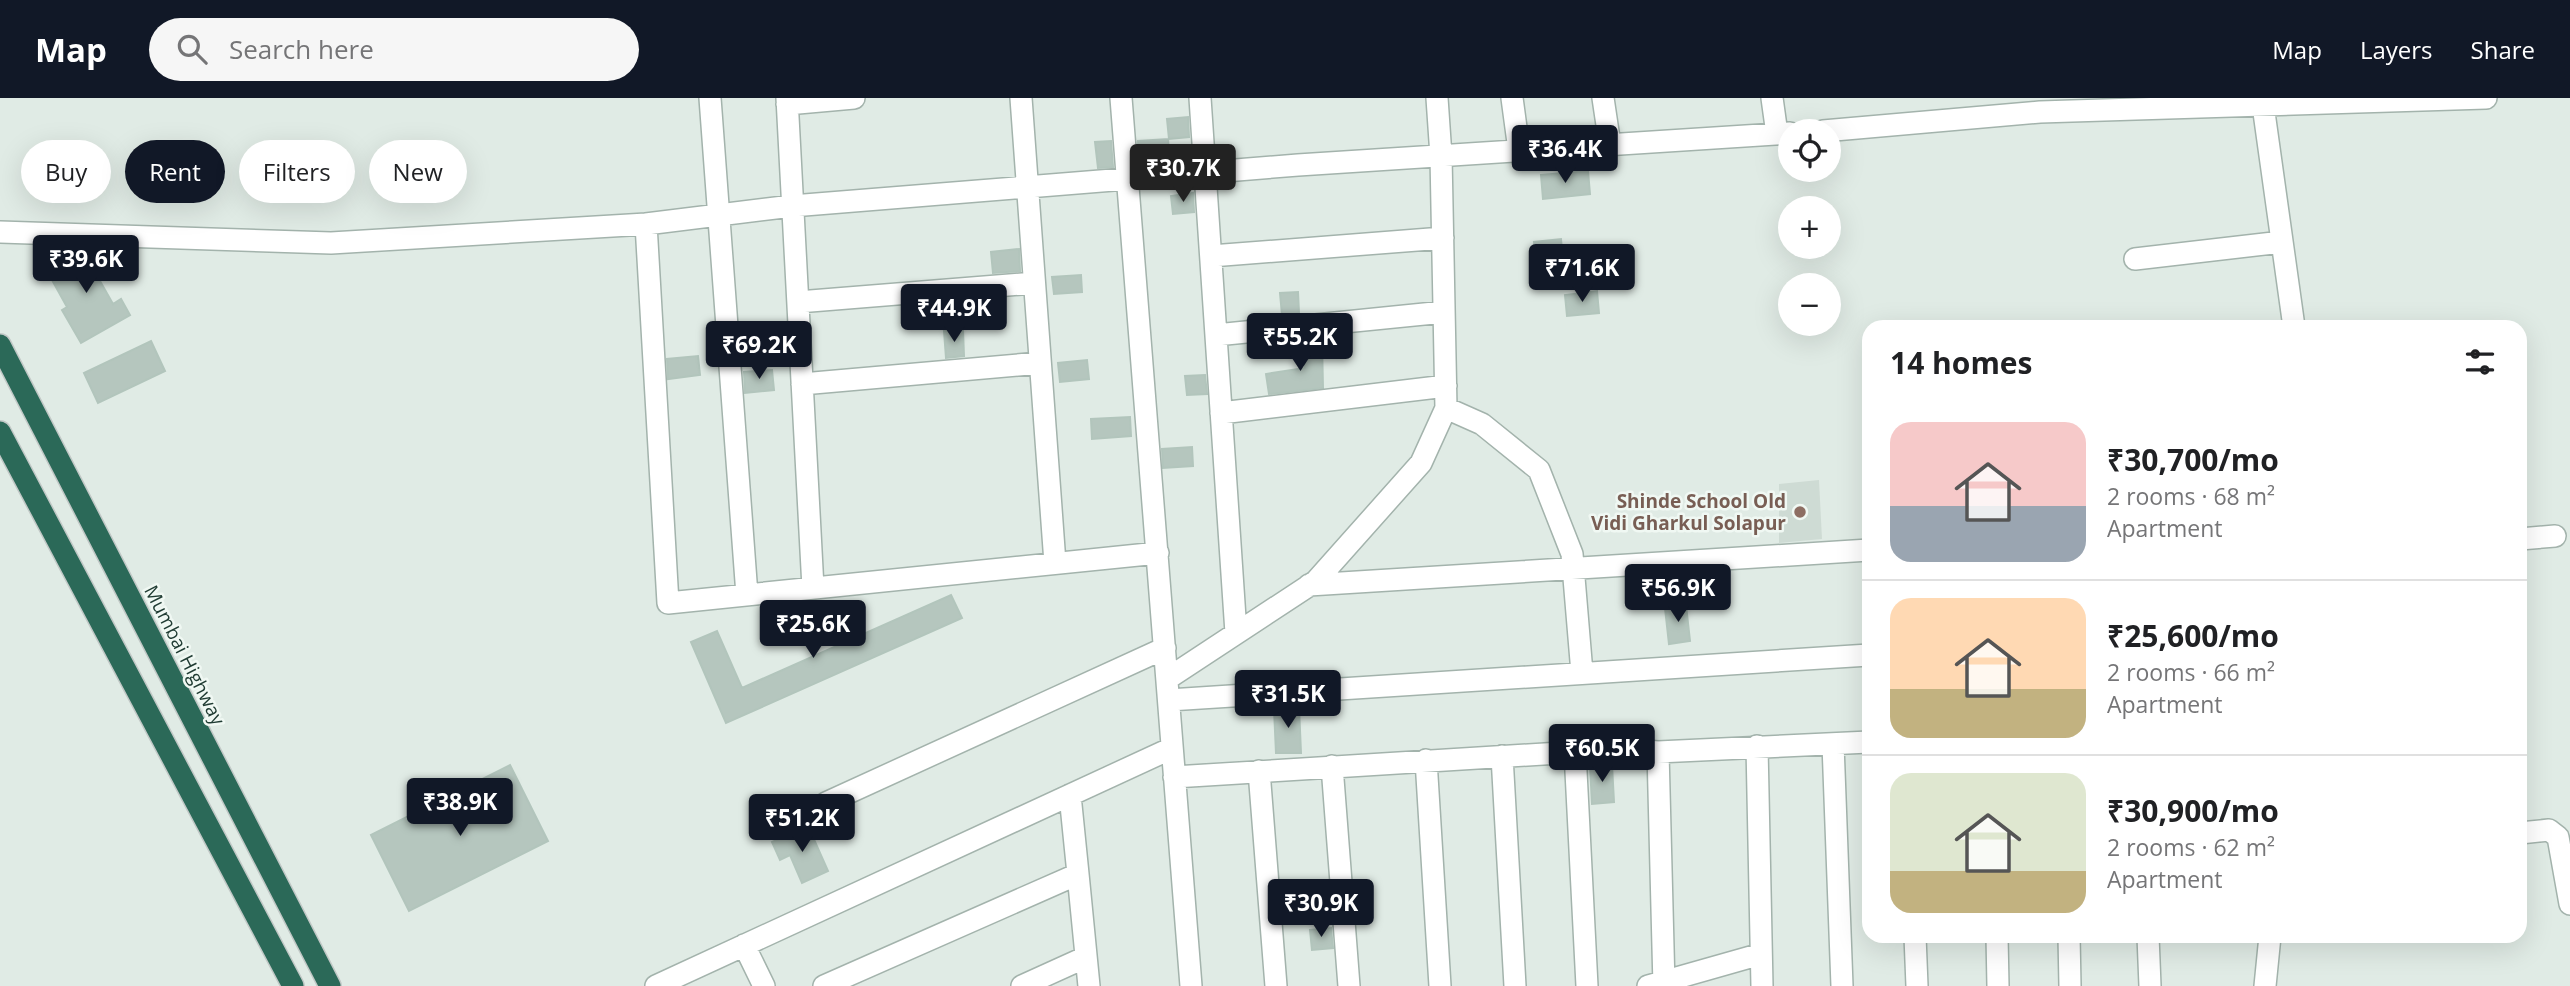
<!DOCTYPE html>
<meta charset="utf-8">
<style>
:root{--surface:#fff;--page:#f6f6f6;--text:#202124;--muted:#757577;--line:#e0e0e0;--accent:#111827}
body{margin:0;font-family:"Open Sans",sans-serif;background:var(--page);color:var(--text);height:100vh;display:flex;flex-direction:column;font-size:26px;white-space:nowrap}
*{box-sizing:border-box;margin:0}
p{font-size:23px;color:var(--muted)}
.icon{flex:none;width:38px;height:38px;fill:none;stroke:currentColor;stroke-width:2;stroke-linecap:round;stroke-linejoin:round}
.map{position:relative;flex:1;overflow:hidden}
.drawer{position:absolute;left:1862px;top:222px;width:665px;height:623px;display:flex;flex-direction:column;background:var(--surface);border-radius:21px;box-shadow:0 7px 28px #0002}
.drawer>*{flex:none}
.guide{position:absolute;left:21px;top:42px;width:665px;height:63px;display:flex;gap:14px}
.tools{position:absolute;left:1778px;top:21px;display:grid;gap:14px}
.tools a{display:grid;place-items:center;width:63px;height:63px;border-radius:50%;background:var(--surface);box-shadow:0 7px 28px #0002;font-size:35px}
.price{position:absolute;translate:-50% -60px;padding:0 16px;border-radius:7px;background:var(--accent);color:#fff;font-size:23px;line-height:46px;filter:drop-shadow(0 2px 4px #0008)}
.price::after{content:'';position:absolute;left:50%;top:42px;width:21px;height:16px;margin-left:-10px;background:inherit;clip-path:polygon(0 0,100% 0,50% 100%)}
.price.on{background:#222;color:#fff}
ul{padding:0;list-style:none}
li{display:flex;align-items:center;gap:21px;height:175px;padding:0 28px}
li+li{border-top:2px solid var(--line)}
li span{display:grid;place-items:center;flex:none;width:196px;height:140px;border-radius:21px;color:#555}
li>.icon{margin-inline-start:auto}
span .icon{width:84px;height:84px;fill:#fffc;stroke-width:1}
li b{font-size:30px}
h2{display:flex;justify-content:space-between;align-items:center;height:84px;padding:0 28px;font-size:30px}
.pill{padding:0 24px;border-radius:32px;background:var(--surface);box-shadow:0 7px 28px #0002;font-size:24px;line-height:63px}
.pill.on{background:var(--accent);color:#fff}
header{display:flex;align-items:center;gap:42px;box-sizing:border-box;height:98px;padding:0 35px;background:var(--accent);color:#fff}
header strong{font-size:33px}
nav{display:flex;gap:38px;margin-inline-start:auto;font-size:24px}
.search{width:490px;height:63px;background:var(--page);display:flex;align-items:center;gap:18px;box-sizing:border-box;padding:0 24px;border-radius:38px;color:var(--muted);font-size:26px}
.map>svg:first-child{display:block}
.built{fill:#cedbd4}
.building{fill:#b5c6be;stroke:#b2c5bc;stroke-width:2}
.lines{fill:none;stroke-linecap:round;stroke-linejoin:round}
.minor-casing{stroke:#a3b3ac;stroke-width:24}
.highway-casing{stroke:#c1c8c6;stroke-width:24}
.minor{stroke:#fff;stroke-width:21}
.highway{stroke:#2b6958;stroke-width:21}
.education-dot{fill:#8d6e63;stroke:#f0f8f3;stroke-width:2.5}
.labels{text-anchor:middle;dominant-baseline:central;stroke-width:5;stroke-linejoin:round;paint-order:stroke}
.education-label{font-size:19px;font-weight:bold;fill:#785e54;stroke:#f0f8f3;text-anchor:end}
.street-label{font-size:19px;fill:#203c33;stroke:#f0f8f3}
</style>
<header>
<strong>Map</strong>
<div class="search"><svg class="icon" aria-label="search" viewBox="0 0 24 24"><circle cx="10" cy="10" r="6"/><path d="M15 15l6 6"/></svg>Search here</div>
<nav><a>Map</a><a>Layers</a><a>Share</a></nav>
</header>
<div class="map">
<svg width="2570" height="888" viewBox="0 0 2570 888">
<rect width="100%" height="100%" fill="#e0ebe5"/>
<path class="built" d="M1819 382 1822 441 1779 445V386Z"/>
<path class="building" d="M1188 19 1189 39 1169 41 1167 21Z
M1168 41 1170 64 1139 66 1138 43Z
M1111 43 1113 69 1098 70 1095 44Z
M1588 73 1590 96 1543 101 1541 77Z
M1193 95 1194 114 1173 116 1171 98Z
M1561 141 1563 163 1537 166 1534 144Z
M87 150H92L104 171 96 176 113 206 121 201 130 217 81 245 62 212 67 209 47 173Z
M1019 151 1020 173 993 175 991 154Z
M1081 177 1082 194 1054 196 1052 179Z
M1597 193 1599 215 1567 218 1565 197Z
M1298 194 1299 215 1282 217 1280 195Z
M963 232 964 258 946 260 944 233Z
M151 243 165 273 98 305 84 275Z
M1322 244 1323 290 1269 296 1266 276 1305 270 1303 246Z
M698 258 700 277 668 281 667 261Z
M1087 262 1089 281 1060 284 1058 265Z
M772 272 774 292 745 295 744 274Z
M1205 277 1207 296 1187 297 1185 278Z
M1130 319 1131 338 1092 341 1091 321Z
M1192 349 1193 368 1163 370 1162 351Z
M951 497 962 520 726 625 691 544 717 533 742 590Z
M1686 507 1690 543 1669 546 1665 510Z
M1299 609 1301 655H1276L1274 611Z
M510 667 548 743 409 813 371 737Z
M1612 667 1614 704 1592 706 1590 668Z
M808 728 828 773 802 785 790 757 780 762 772 744Z
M1331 830 1333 850 1312 852 1310 832Z"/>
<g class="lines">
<g class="minor-casing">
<path id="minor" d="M710 0 747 497
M787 0 813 490
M1021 0 1055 465
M1121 0 1191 888
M1200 0 1236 535
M1512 0 1519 52
M1603 0 1610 47
M1772 0 1777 36
M2262 0 2294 229
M787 6 854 0
M1823 33 2040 14 2486 0
M0 134 331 145 646 126
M1211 158 1443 140
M2135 161 2282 144
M798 204 1034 185
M1216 237 1444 214
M802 286 1040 265
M1446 310 1482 326 1539 372 1572 456 1582 575
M1221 315 1446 288
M2520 441 2555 438
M1158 455 668 505 646 126 792 108 1298 67 1790 35
M1309 487 1869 452
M1167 581 1316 483 1421 365 1446 310 1441 58 1437 0
M1169 602 1869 557
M1833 646 1842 888
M1757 648 1762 888
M1575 654 1587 888
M1658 654 1664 888
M1502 658 1515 888
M1426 662 1440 888
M1332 668 1349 888
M1259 673 1276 888
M1174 679 1624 651 1658 654 1869 644
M1070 697 1078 776
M826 705 1165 550
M2520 735 2549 732 2558 739 2570 806
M1915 838 1917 888
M1997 838 1998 888
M2069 838 2070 888
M2148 838 2150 888
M744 847 764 888
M656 888 1172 650
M824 888 1078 776 1089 888
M1022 888 1086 859
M1648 888 1761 856
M2265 888 2270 838"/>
</g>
<g class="highway-casing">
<path id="highway" d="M0 247 330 888
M0 334 293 888"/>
</g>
<use href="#minor" class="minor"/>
<use href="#highway" class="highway"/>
</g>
<circle class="education-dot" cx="1800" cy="414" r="7"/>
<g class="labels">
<g class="education-label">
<text x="1786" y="403">Shinde School Old<tspan x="1786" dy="22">Vidi Gharkul Solapur</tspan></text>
</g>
<g class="street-label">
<text transform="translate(185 557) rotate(63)">Mumbai Highway</text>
</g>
</g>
</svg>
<div class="tools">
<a><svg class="icon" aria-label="locate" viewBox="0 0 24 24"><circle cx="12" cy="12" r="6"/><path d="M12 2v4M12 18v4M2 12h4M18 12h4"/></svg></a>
<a>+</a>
<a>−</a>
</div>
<b class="price" style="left:1565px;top:87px">₹36.4K</b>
<b class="price on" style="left:1183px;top:106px">₹30.7K</b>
<b class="price" style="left:86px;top:197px">₹39.6K</b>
<b class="price" style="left:1582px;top:206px">₹71.6K</b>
<b class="price" style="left:954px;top:246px">₹44.9K</b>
<b class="price" style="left:1300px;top:275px">₹55.2K</b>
<b class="price" style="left:759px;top:283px">₹69.2K</b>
<b class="price" style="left:1678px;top:526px">₹56.9K</b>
<b class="price" style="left:813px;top:562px">₹25.6K</b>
<b class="price" style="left:1288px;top:632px">₹31.5K</b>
<b class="price" style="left:1602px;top:686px">₹60.5K</b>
<b class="price" style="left:460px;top:740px">₹38.9K</b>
<b class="price" style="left:802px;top:756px">₹51.2K</b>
<b class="price" style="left:1321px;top:841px">₹30.9K</b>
<div class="guide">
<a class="pill">Buy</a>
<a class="pill on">Rent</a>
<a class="pill">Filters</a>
<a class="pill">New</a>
</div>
<section class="drawer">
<h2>14 homes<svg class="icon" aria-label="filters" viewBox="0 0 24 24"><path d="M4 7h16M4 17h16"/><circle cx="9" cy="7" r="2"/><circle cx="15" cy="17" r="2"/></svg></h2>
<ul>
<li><span style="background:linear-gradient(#f6c9c9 60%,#9aa5b1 0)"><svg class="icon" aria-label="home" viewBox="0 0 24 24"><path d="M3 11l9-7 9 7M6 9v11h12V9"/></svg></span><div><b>₹30,700/mo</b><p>2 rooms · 68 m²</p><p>Apartment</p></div></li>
<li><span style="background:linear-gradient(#ffd9b3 65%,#c2b280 0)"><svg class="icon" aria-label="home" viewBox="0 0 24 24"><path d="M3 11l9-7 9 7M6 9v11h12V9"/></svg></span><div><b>₹25,600/mo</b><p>2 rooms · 66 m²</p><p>Apartment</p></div></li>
<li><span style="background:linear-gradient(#dfe7d0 70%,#c2b280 0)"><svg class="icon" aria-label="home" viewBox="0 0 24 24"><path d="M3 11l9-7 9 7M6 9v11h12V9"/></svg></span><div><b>₹30,900/mo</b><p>2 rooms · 62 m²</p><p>Apartment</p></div></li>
</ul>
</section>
</div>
